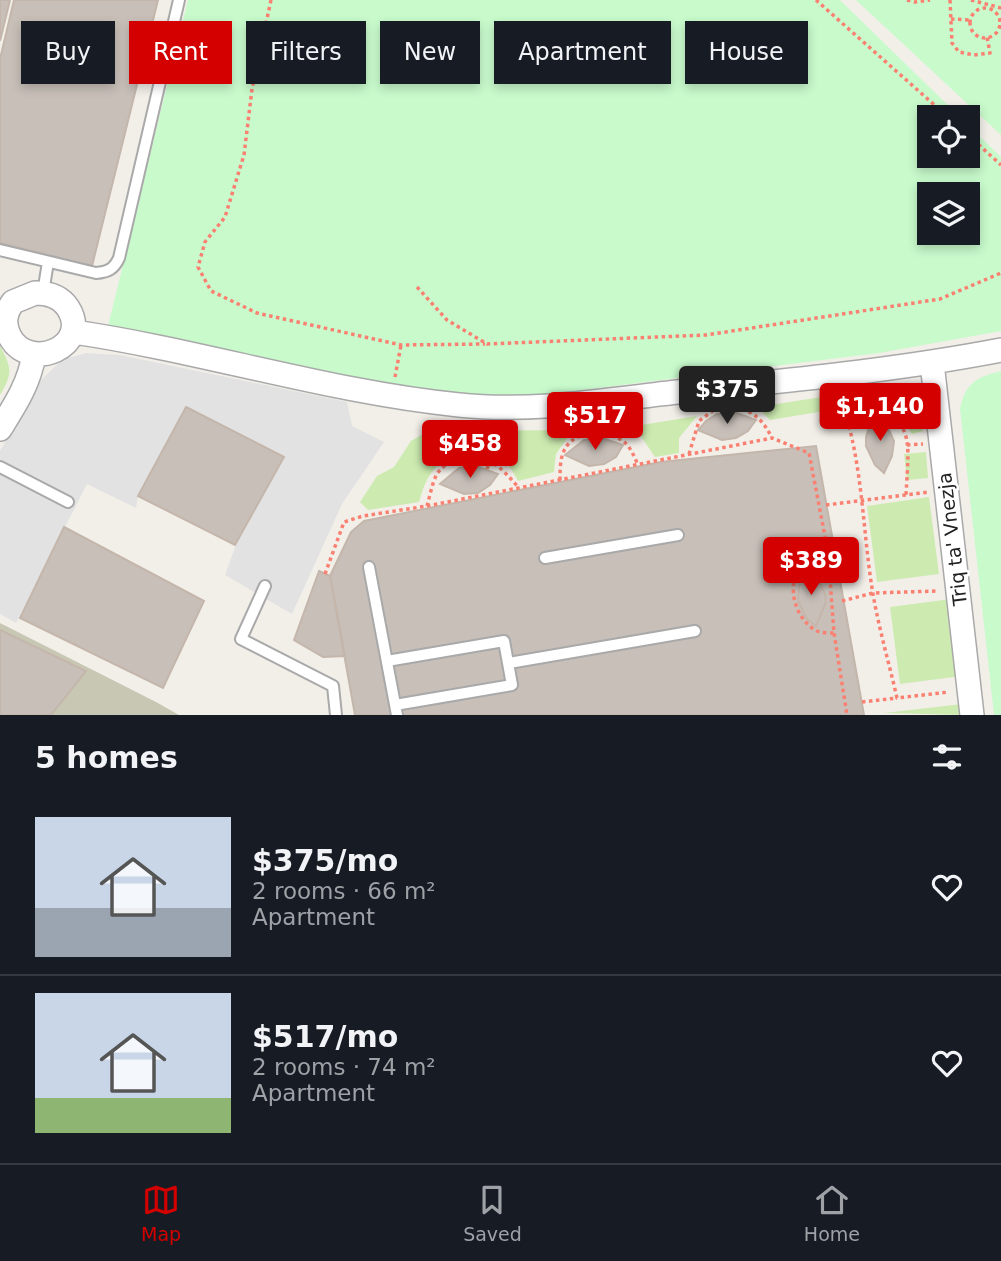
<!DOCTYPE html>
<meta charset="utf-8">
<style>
:root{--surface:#171b24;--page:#20242c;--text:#f1f3f6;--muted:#9ea1a6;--line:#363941;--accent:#d40000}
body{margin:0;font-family:"DejaVu Sans",sans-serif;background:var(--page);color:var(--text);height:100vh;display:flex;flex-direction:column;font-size:26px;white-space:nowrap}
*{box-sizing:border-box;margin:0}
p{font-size:23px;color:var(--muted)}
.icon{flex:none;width:38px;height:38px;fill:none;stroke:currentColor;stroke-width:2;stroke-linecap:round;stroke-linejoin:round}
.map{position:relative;height:715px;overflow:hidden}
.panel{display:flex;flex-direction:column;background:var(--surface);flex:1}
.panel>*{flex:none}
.top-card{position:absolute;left:21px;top:21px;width:959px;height:63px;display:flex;gap:14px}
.fabs{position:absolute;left:917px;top:105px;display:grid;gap:14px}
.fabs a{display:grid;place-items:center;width:63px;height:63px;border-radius:0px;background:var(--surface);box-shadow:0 4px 10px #0003;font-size:35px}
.price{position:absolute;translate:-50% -60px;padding:0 16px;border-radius:7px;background:var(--accent);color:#fff;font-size:23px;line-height:46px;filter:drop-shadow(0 2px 4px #0008)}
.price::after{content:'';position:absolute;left:50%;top:42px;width:21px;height:16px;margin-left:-10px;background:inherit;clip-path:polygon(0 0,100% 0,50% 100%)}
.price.active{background:#222;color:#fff}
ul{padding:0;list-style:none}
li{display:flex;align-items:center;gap:21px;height:175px;padding:0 35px}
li+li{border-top:2px solid var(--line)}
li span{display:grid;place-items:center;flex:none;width:196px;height:140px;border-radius:0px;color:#555}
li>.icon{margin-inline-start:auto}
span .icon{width:84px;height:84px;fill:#fffc;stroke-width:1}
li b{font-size:30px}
h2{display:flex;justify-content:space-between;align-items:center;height:84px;padding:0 35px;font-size:30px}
.pill{padding:0 24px;border-radius:0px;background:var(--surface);box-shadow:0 4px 10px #0003;font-size:24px;line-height:63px}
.pill.active{background:var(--accent);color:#fff}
.menu{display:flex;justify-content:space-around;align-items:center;height:98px;border-top:2px solid var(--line);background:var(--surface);font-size:19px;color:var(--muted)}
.menu a{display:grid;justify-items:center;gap:4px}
.menu .active{color:var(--accent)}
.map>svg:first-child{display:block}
.construction{fill:#c7c7b4}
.grass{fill:#cdebb0}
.park{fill:#c8facc;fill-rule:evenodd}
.parking{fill:#e2e2e2}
.building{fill:#c7bfb8;stroke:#c4b6ab;stroke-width:2}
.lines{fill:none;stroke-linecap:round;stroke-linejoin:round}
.service-casing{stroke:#a9a9a9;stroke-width:14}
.minor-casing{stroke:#a9a9a9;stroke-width:26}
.path{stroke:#fa8072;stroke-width:3.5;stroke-dasharray:3.5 3.5;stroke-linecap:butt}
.service{stroke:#fff;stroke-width:10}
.minor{stroke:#fff;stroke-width:23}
.labels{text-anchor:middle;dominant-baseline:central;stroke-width:5;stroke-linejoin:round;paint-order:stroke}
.street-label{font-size:19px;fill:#222;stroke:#fff}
</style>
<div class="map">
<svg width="1001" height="715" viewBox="0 0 1001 715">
<rect width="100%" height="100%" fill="#f2efe9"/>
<path class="construction" d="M0 623 156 702 179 715H0Z"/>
<path class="grass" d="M0 346C12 368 13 373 0 395Z
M894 385C922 385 921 410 923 431L912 434 901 419 871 402 838 390Z
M835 395 837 409 770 420 757 407Z
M697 416 679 438V453L655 457 640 435 623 428Z
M573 430 556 454 554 472 518 481C515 475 511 468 506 463 485 445 448 451 432 472 425 481 422 492 419 502L368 510 360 502 377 476 394 467 411 441 423 434 437 431Z
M926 452 928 478 907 480 904 454Z
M929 497 939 574 877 582 867 506Z
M951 599 962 676 900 684 890 607Z
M962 704 964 715 884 713Z"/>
<path class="park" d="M188 0H840L960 117H929V156H968V125L1001 157V331L879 353 533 396 481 398 412 390 108 326ZM929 194H968V233H929Z
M856 0H1001V135Z
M1001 371V715H994L960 409C965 383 977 377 1001 371Z"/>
<path class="parking" d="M86 353 120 355 347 402 352 426 384 442 342 504 292 614 225 575 236 545 284 457 186 407 138 496 136 508 87 484 16 623 0 614V451L41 380 62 360Z"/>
<path class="building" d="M0 0H10L0 41Z
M14 0H158L92 266 0 243V59Z
M186 407 284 457 235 545 138 496Z
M734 412 756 420 748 431 736 438 722 440 698 430 706 421 717 414Z
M873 415 885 422 894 441 892 456 884 473 875 465 866 446V437Z
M602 438 623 445 616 457 604 464 589 466 565 455 584 440Z
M816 446 864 715H355L330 576 351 532 364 521 661 462Z
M476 466 498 474 490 485 478 493 464 494 440 484 459 468Z
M64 527 204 601 163 688 20 618Z
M804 569 816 576 825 594 826 602 816 626 806 618 798 600 800 579Z
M319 571 330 576 345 656 323 657 294 640Z
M0 630 86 671 51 715H0Z"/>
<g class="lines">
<g class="service-casing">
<path id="service" d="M0 250 96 273C108 272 114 269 119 258L179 0
M43 293 48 262
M0 467 68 502
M545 558 678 535
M369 567 397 715
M265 586 241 639 333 686 336 715
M387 661 504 641 512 685 395 705
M509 663 695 631"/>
</g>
<g class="minor-casing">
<path id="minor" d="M35 293C49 293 61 297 68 308 92 346 30 373 10 337 3 324 5 313 13 302Z
M74 332C203 351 329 392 459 405 534 413 612 399 686 391 792 380 897 370 1001 350
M932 363 972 715
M0 429C15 405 29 384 34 355"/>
</g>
<path class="path" d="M271 0 252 89 244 155 225 217 205 242 198 267 211 291 257 313 401 345 485 344
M816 0 948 117
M907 0 915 2 930 0
M950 0 952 43 959 52 974 55 990 53 987 37
M971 0 1001 8
M970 23a15 15 0 1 1 30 0a15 15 0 1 1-30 0Z
M951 19 970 20
M968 135 1001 165
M417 287 447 320 487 344 706 335 940 299 1001 273
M395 377 401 345
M838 393C863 453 862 530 873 594 879 629 889 663 897 698L949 692
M735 408C754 410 764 422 772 438
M846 410C917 410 909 436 906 495
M907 445 923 444
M689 454 699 421 714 410
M487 469 490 460
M560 480C560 469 560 456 566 447 577 430 607 430 623 441 630 446 634 456 638 465
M826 505 929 492
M427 506C430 496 432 483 437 474 442 466 450 462 459 458 486 449 503 470 519 488
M828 552C820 555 808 558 803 564 784 583 795 620 817 631 822 633 829 633 834 633
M325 574 344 522 363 516 427 506 772 438 809 453 828 552 834 633 847 715
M842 601 873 593 937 591
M862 702 897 698"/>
<use href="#service" class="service"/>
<use href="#minor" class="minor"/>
</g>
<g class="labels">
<g class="street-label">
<text transform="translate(952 539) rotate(-97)">Triq ta' Vnezja</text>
</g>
</g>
</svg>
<div class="fabs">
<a><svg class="icon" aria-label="locate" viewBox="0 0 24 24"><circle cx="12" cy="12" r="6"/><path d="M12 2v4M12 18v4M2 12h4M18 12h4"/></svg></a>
<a><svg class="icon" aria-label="layers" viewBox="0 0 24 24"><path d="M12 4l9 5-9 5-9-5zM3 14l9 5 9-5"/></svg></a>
</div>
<b class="price active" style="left:727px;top:426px">$375</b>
<b class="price" style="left:880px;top:443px">$1,140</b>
<b class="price" style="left:595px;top:452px">$517</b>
<b class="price" style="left:470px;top:480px">$458</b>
<b class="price" style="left:811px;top:597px">$389</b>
<div class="top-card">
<a class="pill">Buy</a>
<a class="pill active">Rent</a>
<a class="pill">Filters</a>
<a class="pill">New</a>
<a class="pill">Apartment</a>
<a class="pill">House</a>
</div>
</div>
<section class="panel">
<h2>5 homes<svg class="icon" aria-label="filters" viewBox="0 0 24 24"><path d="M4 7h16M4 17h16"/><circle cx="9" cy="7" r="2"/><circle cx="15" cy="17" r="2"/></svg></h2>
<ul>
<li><span style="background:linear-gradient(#c9d6e8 65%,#9aa5b1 0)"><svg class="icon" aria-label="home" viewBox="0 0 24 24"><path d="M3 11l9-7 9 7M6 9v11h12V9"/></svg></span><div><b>$375/mo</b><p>2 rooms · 66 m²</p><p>Apartment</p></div><svg class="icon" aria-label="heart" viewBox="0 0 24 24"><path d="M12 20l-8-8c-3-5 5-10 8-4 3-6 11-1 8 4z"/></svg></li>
<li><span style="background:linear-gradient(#c9d6e8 75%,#8fb573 0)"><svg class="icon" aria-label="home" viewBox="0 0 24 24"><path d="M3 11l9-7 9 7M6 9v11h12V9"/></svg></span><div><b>$517/mo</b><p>2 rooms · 74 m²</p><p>Apartment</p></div><svg class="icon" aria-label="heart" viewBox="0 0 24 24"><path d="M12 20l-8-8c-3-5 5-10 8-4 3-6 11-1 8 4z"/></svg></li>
</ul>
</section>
<nav class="menu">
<a class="active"><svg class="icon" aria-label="map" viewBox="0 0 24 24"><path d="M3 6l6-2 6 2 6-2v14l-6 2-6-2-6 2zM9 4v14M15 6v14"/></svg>Map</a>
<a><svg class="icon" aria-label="saved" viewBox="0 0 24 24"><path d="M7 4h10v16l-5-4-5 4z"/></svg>Saved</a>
<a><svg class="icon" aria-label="home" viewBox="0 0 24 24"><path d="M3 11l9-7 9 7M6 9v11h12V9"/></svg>Home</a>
</nav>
